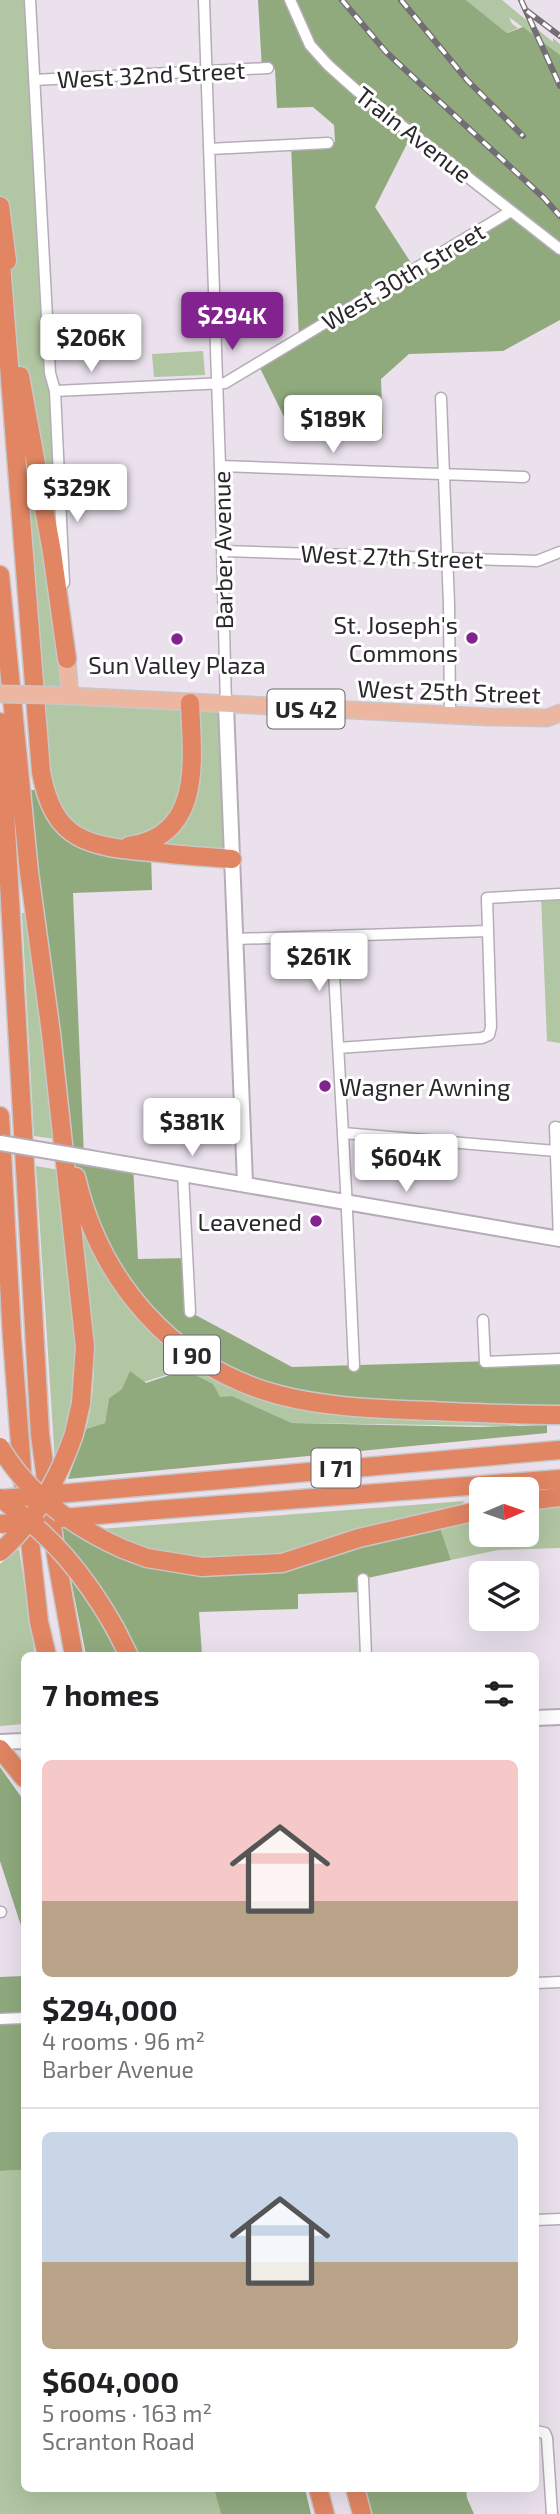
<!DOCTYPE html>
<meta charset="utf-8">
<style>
:root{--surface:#fff;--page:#f6f6f6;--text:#202124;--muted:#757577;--line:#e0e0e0;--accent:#82238f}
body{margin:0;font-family:"Exo 2",sans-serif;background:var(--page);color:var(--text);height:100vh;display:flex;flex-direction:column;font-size:26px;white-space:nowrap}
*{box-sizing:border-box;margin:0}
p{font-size:23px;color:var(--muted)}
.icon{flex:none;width:38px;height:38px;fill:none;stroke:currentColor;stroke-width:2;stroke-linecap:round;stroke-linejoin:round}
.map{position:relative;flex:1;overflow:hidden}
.drawer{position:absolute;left:21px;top:1652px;width:518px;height:840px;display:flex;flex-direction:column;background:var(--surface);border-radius:10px;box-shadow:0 7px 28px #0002}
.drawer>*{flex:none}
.needle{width:46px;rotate:88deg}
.buttons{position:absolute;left:469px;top:1477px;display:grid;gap:14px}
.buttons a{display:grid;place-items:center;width:70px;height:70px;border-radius:10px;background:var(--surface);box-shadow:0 7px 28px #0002;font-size:35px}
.price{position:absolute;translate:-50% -60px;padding:0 16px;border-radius:7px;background:#fff;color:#222;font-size:23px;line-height:46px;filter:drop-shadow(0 2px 4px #0008)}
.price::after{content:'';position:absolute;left:50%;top:42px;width:21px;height:16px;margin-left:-10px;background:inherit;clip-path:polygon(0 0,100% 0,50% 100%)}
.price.on{background:var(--accent);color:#fff}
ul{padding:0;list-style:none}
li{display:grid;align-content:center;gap:14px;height:371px;padding:0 21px}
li+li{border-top:2px solid var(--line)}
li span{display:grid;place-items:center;height:217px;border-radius:10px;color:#555}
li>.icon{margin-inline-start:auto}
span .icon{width:126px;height:126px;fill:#fffc;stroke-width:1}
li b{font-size:30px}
h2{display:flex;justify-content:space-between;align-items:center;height:84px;padding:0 21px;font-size:30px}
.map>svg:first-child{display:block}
.green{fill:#b1c6a3}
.forest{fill:#90aa7e;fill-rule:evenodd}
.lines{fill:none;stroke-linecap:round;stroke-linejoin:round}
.street-casing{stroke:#b5acb7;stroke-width:13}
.secondary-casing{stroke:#b5acb7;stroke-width:18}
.primary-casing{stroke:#c8c7c8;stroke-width:19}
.highway-casing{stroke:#c8c7c8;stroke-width:21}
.street{stroke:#fff;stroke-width:10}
.secondary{stroke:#fff;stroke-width:14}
.primary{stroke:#edb6a1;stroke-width:16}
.highway{stroke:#e18562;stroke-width:18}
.rail-casing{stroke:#736d74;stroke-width:6}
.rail{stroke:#fff;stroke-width:3.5;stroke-dasharray:10;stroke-linecap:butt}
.secondary-bridge-casing{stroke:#b5acb7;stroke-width:18;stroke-linecap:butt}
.primary-bridge-casing{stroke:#c8c7c8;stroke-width:19;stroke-linecap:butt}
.highway-bridge-casing{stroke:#c8c7c8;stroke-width:21;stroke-linecap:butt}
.secondary-bridge{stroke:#fff;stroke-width:14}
.primary-bridge{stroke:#edb6a1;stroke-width:16}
.highway-bridge{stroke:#e18562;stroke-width:18}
.poi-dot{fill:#82238f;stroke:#fff;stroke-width:2.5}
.labels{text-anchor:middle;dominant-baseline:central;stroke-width:6;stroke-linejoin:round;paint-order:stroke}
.shield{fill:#fff;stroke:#6b686b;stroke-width:2}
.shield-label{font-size:23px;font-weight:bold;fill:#2b282c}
.street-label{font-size:24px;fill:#2b282c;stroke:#fff}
.poi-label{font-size:24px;fill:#2b282c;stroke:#fff;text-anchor:end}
</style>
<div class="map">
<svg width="560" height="2514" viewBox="0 0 560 2514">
<rect width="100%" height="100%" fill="#eae1ed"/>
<path class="green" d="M0 0H30L70 696 226 706 232 859 110 848 51 807 39 694 21 380 0 194Z
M466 0H502L553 42V38L560 44V55L509 17 512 24 518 28 507 33Z
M203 351 205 375 154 377 152 354Z
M560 894V1043L547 1041 541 895Z
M22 913H25L55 1139 34 1136Z
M36 1166 59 1170 79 1351 70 1425 55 1462Z
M79 1219C104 1284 147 1335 205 1373L519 1426 292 1423 232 1396 220 1398 172 1373 122 1389 109 1398 105 1423 86 1429C104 1361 87 1287 79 1219Z
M560 1497V1548L498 1550 451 1560 437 1519 481 1510V1535H527V1501Z
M465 1501 461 1504 405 1517 286 1554 209 1561 158 1553 100 1529Z
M19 1549 35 1655 24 1656V1724L0 1726V1564Z
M24 2170V2488L214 2489 221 2514H0V2171Z"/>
<path class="forest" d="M258 0H466L507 33 523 27 560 55V320L503 351 409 354 381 379 383 434 293 435 258 364 299 339 291 145 335 142 334 125 313 107 277 108 275 69H262ZM412 134 510 211 415 269 375 207Z
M21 790H44L66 828 151 852 152 890 73 893 84 1156 133 1165 138 1259 187 1258 190 1312 292 1367 560 1359V1415L371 1409 247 1385 136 1304 74 1169Z
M185 1370 213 1384 220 1397 232 1396 292 1423 479 1427 547 1425V1433L68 1479 86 1429 105 1423 109 1398 122 1389 130 1371 146 1383Z
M64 1516 103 1541 223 1567 437 1519 451 1560 363 1579V1592L298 1594V1609L199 1612 202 1655H129L54 1542Z
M70 1575 93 1608 120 1655H86Z
M0 1767 24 1801V1935L0 1861Z
M24 1976V2170L0 2171V1977Z
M214 2489H305L311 2514H221Z
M360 2489H466L467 2498 474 2514H367Z"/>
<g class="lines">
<g class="street-casing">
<path id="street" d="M30 0 50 373 55 391 64 583
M204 0 220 466 226 706
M290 0 310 45 328 65 356 90 560 249
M34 80 268 68
M209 149 328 143
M55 391 225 383 511 211
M441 398 449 604 450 715
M220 466 524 477
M222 551 537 561 560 552
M332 936 346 1189 354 1366
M235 939 488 931
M338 1048 482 1038 489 1035 491 1027 487 898 560 894
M343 1133 556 1151
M183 1174 190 1312
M559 1239 555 1127 560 1128
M483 1320 485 1362 560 1359
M363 1579 366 1656
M0 1912H1
M536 1983 560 1982
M0 2019 24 2018
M536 2220 560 2219
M536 2431 545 2433 547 2438 552 2514"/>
</g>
<g class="secondary-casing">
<path id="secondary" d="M226 706 245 1183
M90 1158 560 1239
M536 1718 560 1717
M0 1742 24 1741"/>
</g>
<g class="primary-casing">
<path id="primary" d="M67 659 70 696
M51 695 489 717 547 718 560 713"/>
</g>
<g class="highway-casing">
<path id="highway" d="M0 206 7 261
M0 251 41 772C54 842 88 846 151 852 178 855 205 857 232 859
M20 376 52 552 67 659
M0 575 29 872 51 1033 85 1347 81 1403 74 1434
M0 722 40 1434 56 1556 74 1656
M129 846C204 835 192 758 190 703
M0 1116 12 1337 23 1483
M76 1177C100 1282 174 1367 279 1395 329 1408 381 1409 432 1411 475 1413 517 1415 560 1415
M137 1487 560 1450
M527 1501 560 1497
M155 1510 560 1479
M27 1514 39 1622 47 1656
M123 1549 147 1558 202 1567 282 1563 359 1538 481 1510
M115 1628 129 1656
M0 1749 24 1778
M318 2488 325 2514
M355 2488 362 2514"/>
</g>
<use href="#street" class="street"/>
<use href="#secondary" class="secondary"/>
<use href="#primary" class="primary"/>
<use href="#highway" class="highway"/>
<g class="rail-casing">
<path id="rail" d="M342 0 386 52 544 198 560 216
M401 0 467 80 523 136
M521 0 560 86
M527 11 560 36"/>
</g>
<use href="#rail" class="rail"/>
<g class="secondary-bridge-casing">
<path id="secondary-bridge" d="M0 1143 90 1158"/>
</g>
<g class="primary-bridge-casing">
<path id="primary-bridge" d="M0 694 51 695"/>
</g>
<g class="highway-bridge-casing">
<path id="highway-bridge" d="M0 1447C28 1494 74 1527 123 1549
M0 1498C52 1536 83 1572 115 1628
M0 1499 137 1487
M63 1518 155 1510
M0 1524 35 1521
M0 1552C36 1520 58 1480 74 1434"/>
</g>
<use href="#secondary-bridge" class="secondary-bridge"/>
<use href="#primary-bridge" class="primary-bridge"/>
<use href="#highway-bridge" class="highway-bridge"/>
</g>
<g class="poi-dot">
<circle cx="472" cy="638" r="7"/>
<circle cx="177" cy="639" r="7"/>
<circle cx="325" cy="1086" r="7"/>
<circle cx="316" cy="1221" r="7"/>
</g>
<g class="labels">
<g class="shield">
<rect x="267.5" y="689.5" width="77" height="39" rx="5"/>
<rect x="164" y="1335.5" width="56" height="39" rx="5"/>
<rect x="311.5" y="1448.5" width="49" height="39" rx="5"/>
</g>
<g class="shield-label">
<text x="306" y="709">US 42</text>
<text x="192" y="1355">I 90</text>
<text x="336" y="1468">I 71</text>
</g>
<g class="street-label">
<text transform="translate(151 74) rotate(-3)">West 32nd Street</text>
<text transform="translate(414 134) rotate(38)">Train Avenue</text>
<text transform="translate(403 276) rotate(-31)">West 30th Street</text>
<text transform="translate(222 550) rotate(-91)">Barber Avenue</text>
<text transform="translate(392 556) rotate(2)">West 27th Street</text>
<text transform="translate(449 691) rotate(2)">West 25th Street</text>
</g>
<g class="poi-label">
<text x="458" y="624">St. Joseph's<tspan x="458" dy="28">Commons</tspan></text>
<text x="177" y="664" text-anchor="middle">Sun Valley Plaza</text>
<text x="339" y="1086" text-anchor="start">Wagner Awning</text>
<text x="302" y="1221">Leavened</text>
</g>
</g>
</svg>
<div class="buttons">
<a><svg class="needle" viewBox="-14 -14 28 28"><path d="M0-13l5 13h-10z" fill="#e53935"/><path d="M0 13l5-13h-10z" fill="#757577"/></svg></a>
<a><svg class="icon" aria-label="layers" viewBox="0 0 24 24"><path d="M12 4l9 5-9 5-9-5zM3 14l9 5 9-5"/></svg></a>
</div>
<b class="price on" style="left:232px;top:352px">$294K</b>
<b class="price" style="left:91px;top:374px">$206K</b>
<b class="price" style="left:333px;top:455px">$189K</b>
<b class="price" style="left:77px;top:524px">$329K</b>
<b class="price" style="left:319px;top:993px">$261K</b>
<b class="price" style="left:192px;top:1158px">$381K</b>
<b class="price" style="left:406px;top:1194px">$604K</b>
<section class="drawer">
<h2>7 homes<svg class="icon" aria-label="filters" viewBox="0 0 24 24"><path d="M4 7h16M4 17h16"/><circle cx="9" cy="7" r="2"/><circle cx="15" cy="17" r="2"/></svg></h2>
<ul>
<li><span style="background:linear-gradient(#f6c9c9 65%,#b9a48a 0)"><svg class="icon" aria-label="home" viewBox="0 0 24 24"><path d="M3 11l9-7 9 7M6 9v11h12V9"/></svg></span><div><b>$294,000</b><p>4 rooms · 96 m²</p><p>Barber Avenue</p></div></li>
<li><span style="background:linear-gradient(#c9d6e8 60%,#b9a48a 0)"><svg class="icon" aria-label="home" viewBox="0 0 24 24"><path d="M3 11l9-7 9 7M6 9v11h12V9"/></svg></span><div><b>$604,000</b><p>5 rooms · 163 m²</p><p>Scranton Road</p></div></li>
</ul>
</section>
</div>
